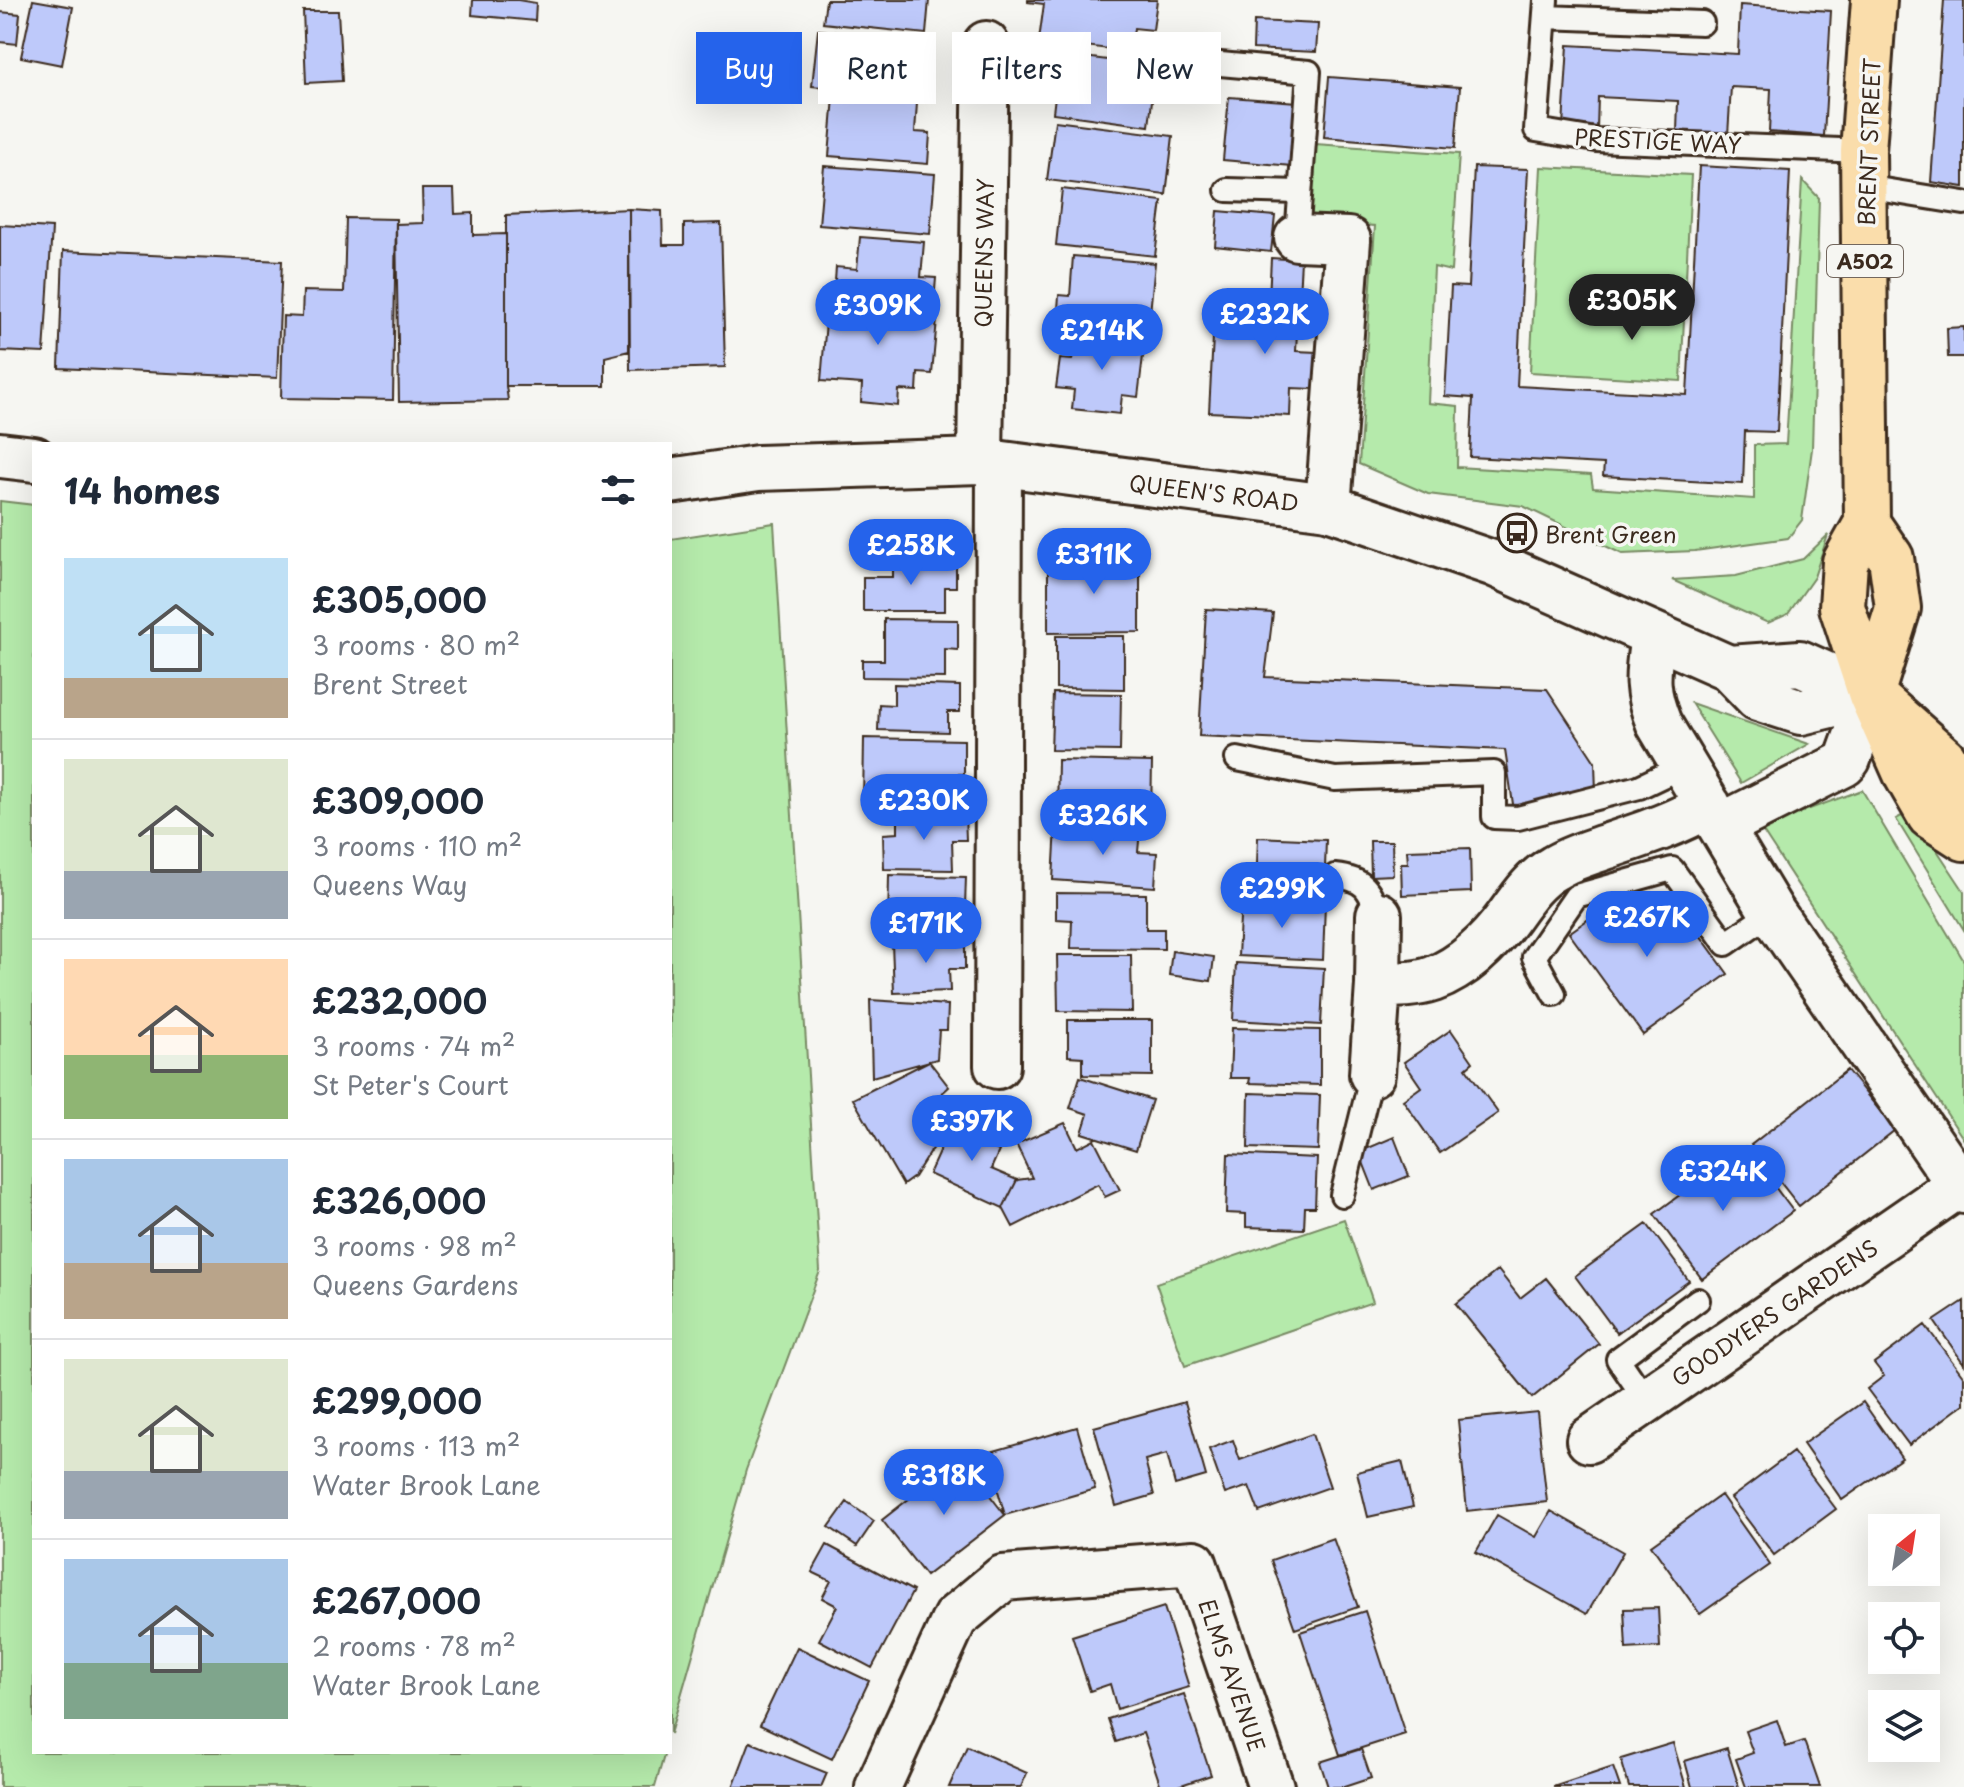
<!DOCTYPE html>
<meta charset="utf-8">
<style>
:root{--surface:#fff;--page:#f2f2f3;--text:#1f2937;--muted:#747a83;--line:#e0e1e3;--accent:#2563eb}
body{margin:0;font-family:"Playpen Sans",sans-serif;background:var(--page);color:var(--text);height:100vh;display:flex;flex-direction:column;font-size:30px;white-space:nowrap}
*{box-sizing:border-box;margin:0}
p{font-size:26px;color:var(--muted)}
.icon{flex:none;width:44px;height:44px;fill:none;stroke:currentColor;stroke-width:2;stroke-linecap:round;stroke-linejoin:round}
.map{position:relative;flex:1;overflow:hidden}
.details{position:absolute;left:32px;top:442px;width:640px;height:1312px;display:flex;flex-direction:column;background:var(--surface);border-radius:0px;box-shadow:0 8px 32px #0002}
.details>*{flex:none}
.hud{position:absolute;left:696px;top:32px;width:760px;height:72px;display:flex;gap:16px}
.needle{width:52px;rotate:30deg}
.buttons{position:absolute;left:1868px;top:1514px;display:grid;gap:16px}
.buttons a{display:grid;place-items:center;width:72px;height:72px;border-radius:0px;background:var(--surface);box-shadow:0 8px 32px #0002;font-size:40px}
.price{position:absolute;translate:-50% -68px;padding:0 18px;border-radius:28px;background:var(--accent);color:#fff;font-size:26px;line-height:52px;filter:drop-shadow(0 2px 4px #0008)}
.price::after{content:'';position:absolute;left:50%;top:48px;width:24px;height:18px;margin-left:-12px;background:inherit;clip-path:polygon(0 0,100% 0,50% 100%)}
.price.selected{background:#222;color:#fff}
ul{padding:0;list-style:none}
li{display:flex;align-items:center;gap:24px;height:200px;padding:0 32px}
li+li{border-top:2px solid var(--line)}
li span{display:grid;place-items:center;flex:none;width:224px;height:160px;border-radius:0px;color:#555}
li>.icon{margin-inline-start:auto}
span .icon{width:96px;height:96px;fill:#fffc;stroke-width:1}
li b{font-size:34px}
h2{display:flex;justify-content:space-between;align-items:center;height:96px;padding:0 32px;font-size:34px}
.chip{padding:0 28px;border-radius:0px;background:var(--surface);box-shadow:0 8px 32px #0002;font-size:28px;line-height:72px}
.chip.selected{background:var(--accent);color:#fff}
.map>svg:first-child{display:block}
.green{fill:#b5eaab;stroke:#788a64;stroke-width:2}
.building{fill:#bec9fa;stroke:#3b2a1e;stroke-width:2}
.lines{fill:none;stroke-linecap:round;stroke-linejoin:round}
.service-casing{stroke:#3b2a1e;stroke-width:28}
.minor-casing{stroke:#3b2a1e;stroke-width:50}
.secondary-casing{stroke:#3b2a1e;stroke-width:50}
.primary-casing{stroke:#3b2a1e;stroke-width:50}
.service{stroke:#f6f6f2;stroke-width:22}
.minor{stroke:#f6f6f2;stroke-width:44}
.secondary{stroke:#f6f6f2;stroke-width:44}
.primary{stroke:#faddab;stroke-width:44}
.labels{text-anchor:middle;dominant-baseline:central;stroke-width:7;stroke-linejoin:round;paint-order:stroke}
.shield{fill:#f6f6f2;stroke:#73675e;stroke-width:2}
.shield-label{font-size:20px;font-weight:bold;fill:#3b2a1e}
.street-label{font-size:22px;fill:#3b2a1e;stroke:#f6f6f2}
.poi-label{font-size:22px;fill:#3b2a1e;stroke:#f6f6f2;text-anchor:start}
</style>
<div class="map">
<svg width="1964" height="1787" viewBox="0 0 1964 1787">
<rect width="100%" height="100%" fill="#f6f6f2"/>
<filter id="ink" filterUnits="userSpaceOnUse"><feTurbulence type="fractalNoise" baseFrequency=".0125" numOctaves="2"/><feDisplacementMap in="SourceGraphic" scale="16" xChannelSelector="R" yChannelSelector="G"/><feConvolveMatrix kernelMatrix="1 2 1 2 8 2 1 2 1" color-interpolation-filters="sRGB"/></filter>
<g filter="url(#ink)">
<path class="green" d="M1315 144 1459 154 1451 271 1434 267 1428 403 1458 406 1457 467 1591 475 1593 488 1754 499V445L1786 444 1802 180 1819 198 1812 449 1802 520 1788 538 1695 551 1622 554 1523 506 1428 494 1359 464 1375 226 1307 221Z
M1541 167 1691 175 1681 381 1530 372Z
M0 501 34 505V1752H665L655 1787H0Z
M774 523 820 1271 746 1470 670 1734V539Z
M1828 535 1814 577 1788 614 1768 623 1672 580 1736 576 1803 559Z
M1691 703 1809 744 1741 783Z
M1862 790 1964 961V1140L1760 827Z
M1911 811 1964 891V930L1896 819Z
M1344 1219 1373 1302 1185 1366 1156 1283Z"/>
<path class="building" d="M33 0 73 7 62 65 21 57Z
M473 0H518L536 3 535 21 472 15Z
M826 0H929L926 34 823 23Z
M1028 0H1157L1153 30 1134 28 1131 52 1039 40 1044 4 1028 2Z
M1944 0H1964V187L1931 182Z
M1740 5 1831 11 1824 136 1769 132 1771 89 1731 87 1728 135 1677 132 1678 101 1598 97 1597 129 1563 126 1568 45 1738 54Z
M303 11H338L342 81 306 83Z
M0 12 20 14 17 44 0 42Z
M1254 21 1318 24 1316 52 1253 49Z
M818 30 925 41 919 97 812 86Z
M1060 54 1156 66 1149 126 1053 113Z
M1329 77 1460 87 1455 148 1324 137Z
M834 97 917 103 915 132 930 133 928 164 829 156Z
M1229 97 1297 102 1292 166 1223 160Z
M1055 121 1173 136 1166 195 1047 180Z
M824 166 935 174 930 234 819 225Z
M1699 166 1790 171 1777 432 1745 431 1743 484 1603 476 1604 464 1470 457 1473 398 1445 396 1451 286 1468 287 1474 167 1528 169 1517 386 1687 395Z
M422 189H454L455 214 473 213V235L506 234V386L508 400 399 402 396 224 423 223Z
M1062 189 1162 201 1155 256 1056 245Z
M629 209 662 211 663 245H684V224L721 223 725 367 630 370Z
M629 209V351L605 357V386H506V215Z
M1218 211 1275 216 1271 252 1215 246Z
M346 218 396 219 393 400 281 398 283 316 302 317 303 291 344 292Z
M0 225 52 228 44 353 0 351Z
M860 237 924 242 921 277 936 278 934 302 834 295 836 267 857 269Z
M63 251 282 261 277 378 59 368Z
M1073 256 1155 263 1148 333 1057 324 1059 295 1070 296Z
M1271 258 1301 260 1296 351 1317 352 1315 389 1291 388 1290 416 1209 412 1213 337 1267 340Z
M828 298 938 308 932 374 918 373 917 391 899 390 898 406 861 402 862 384 821 381Z
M1964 327V357H1948L1947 328Z
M1076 332 1145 340 1138 397 1122 395 1120 414 1072 409 1074 390 1056 388 1060 359 1072 360Z
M893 560 956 561V587H945V611H863V577H893Z
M1048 560H1140V632L1048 633Z
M1206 609 1273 613 1265 677 1547 689 1595 762 1596 793 1514 811 1505 750 1199 736Z
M884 619 958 620V650L945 649V678L862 677V660H884Z
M1056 636H1124V689L1056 688Z
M894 684 960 686V712H948V732L878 730 879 704 894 705Z
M1053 693 1121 694 1120 751 1051 750Z
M864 738 964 740V774H944V807L863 805Z
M1058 760 1152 762 1151 817 1057 815Z
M898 814H965L966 840H952L953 870 884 869 883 834 898 833Z
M1056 826 1140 830 1138 852 1157 853 1155 887 1053 880Z
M1258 837 1326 840 1324 895 1256 892Z
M1370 841H1392L1393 875 1371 876Z
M1470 848 1471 892 1402 895 1401 863H1408L1407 850Z
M889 875 966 877 965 906H950L949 929 888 927Z
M1638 884 1670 929 1687 917 1728 974 1643 1035 1569 933Z
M1056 893 1146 894V929H1164V949L1071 948 1072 920 1056 919Z
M1241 899 1325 903 1323 960 1238 956Z
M965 941V969H949L950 991 894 993 892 943Z
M1172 951 1214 957 1211 981 1169 975Z
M1057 955H1131L1132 1012 1058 1011Z
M1236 963 1324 968 1321 1025 1233 1020Z
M870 1000 948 1005 947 1030H939L937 1059 872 1077Z
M1068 1020H1152V1076L1083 1075V1057L1068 1056Z
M1232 1028 1320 1030V1085L1249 1083 1250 1078H1230Z
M1451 1030 1473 1062 1466 1068 1498 1113 1440 1153 1403 1100 1421 1087 1404 1062Z
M929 1061 949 1087 939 1096 952 1117 914 1177 903 1185 853 1099Z
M1847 1070 1895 1130 1799 1206 1751 1145Z
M1080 1077 1152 1100 1136 1150 1082 1133 1088 1114 1070 1108Z
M1249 1093 1320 1095 1318 1150 1248 1148Z
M957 1112 988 1127 981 1142 999 1151 991 1169 1017 1180 1003 1208 929 1174Z
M1065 1123 1077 1148 1094 1139 1120 1190 1105 1197 1098 1184 1013 1227 1003 1208 1017 1180 1032 1178 1016 1144Z
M1394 1137 1409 1176 1374 1190 1359 1152Z
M1745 1147 1793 1211 1702 1279 1654 1214Z
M1228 1154 1317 1158 1315 1207H1305L1304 1229 1246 1227V1214L1226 1213Z
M1647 1224 1689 1281 1617 1333 1575 1276Z
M1498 1270 1520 1298 1546 1278 1599 1344 1532 1398 1456 1304Z
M1964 1301V1364L1934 1321Z
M1925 1325 1964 1377V1404L1909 1445 1867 1389 1884 1376 1874 1363Z
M1185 1402 1206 1476 1175 1485 1167 1454 1145 1460 1154 1495 1116 1506 1094 1427Z
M1863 1402 1902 1458 1842 1500 1803 1444Z
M1537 1412 1547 1502 1467 1511 1458 1420Z
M1077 1427 1095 1489 1005 1515 987 1453Z
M1312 1434 1330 1487 1259 1512 1249 1486 1225 1494 1209 1449 1233 1440 1240 1460Z
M1793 1452 1836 1509 1774 1555 1731 1498Z
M961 1458 1005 1515 926 1576 882 1520Z
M1402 1461 1413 1507 1368 1517 1357 1472Z
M1721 1495 1770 1565 1700 1614 1651 1545Z
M847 1502 874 1521 857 1546 829 1527Z
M1551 1511 1623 1552 1587 1614 1476 1552 1497 1515 1536 1537Z
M1333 1538 1358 1607 1295 1629 1271 1560Z
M827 1545 913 1591 872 1668 819 1640 837 1606 822 1598 831 1581 812 1572Z
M1164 1607 1189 1687 1117 1709 1110 1684 1090 1691 1072 1636Z
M1658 1608 1660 1647 1626 1649 1624 1609Z
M1365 1611 1405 1734 1340 1755 1300 1632Z
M797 1647 869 1681 832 1759 760 1725Z
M1184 1694 1211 1775 1175 1787H1161L1143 1733 1116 1742 1108 1719Z
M1777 1720 1786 1747 1804 1741 1820 1787H1746L1736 1759 1753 1753 1745 1731Z
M750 1742 827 1773 821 1787H733Z
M1673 1743 1686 1787H1629L1621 1759Z
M967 1746 1027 1773 1021 1787H949Z
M1727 1748 1739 1787H1692L1685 1761Z
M1361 1749 1371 1778 1344 1787H1328L1320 1762Z
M1613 1767 1620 1787H1553Z"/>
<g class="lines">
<g class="service-casing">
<path id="service" d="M1546 0 1536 130 1596 140 1863 151
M1545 17 1702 23
M1220 64 1309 72 1297 238
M1865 187 1964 203
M1227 190 1300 192
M1237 759 1335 779 1494 773V817L1518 818 1639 787 1683 766
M1335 876C1365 879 1369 889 1379 915
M1554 994 1534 957 1576 896 1672 869 1726 944 1772 912
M1342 1195 1372 1074
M1646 1400 1618 1359 1698 1300"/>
</g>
<g class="minor-casing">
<path id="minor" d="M1297 238 1348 240 1328 507
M980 461 986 44
M1653 635C1648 673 1644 687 1659 724L1772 912 1964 1191
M1721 826 1844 764 1848 759 1871 695
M1378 985C1396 985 1416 985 1433 979 1463 968 1490 942 1508 917 1521 899 1534 879 1554 868 1570 858 1588 853 1605 847 1641 835 1676 824 1708 805
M997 1066 999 464
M1372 1074 1378 985 1379 915
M1589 1440 1959 1185
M878 1787 955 1618 1003 1578 1194 1563 1271 1787"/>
</g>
<g class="secondary-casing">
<path id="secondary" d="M0 455 34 459
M670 481 758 468 980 461 1328 507 1492 563 1729 668 1758 698 1801 712 1871 695
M1729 668 1800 663 1871 695"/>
</g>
<g class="primary-casing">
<path id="primary" d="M1874 0 1863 151 1867 523 1845 562 1842 607 1871 695 1907 776 1930 816 1964 838
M1867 523 1891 558 1898 608 1871 695
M1882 704 1944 759 1964 804"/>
</g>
<use href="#service" class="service"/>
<use href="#minor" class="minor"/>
<use href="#secondary" class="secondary"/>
<use href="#primary" class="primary"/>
</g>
</g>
<defs>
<g id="bus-ring" transform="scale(2)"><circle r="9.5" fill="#f6f6f2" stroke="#3b2a1e" stroke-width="1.5"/><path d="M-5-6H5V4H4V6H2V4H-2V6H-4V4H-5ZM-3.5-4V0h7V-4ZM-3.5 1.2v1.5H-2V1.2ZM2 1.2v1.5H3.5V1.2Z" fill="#3b2a1e"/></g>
</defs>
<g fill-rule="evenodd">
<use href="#bus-ring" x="1517" y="533"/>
</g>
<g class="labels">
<rect class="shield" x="1827" y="245" width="76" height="32" rx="6"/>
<g class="shield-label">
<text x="1865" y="261">A502</text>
</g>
<g class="street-label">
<text transform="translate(1658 140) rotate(3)">PRESTIGE WAY</text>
<text transform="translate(1868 142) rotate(-88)">BRENT STREET</text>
<text transform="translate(983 253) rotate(-89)">QUEENS WAY</text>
<text transform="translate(1214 492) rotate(7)">QUEEN'S ROAD</text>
<text transform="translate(1774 1312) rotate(-34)">GOODYERS GARDENS</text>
<text transform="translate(1233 1675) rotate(71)">ELMS AVENUE</text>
</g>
<g class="poi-label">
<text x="1545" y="533">Brent Green</text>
</g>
</g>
</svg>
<div class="buttons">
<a><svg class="needle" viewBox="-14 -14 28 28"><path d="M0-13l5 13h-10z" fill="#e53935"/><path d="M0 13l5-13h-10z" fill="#747a83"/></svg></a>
<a><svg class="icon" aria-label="locate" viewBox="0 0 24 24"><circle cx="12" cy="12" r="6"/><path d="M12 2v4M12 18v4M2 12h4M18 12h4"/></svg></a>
<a><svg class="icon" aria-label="layers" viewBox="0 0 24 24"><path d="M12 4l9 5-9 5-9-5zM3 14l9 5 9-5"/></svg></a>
</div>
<b class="price selected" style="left:1632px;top:342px">£305K</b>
<b class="price" style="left:878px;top:347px">£309K</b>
<b class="price" style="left:1265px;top:356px">£232K</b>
<b class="price" style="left:1102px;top:372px">£214K</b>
<b class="price" style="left:911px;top:587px">£258K</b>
<b class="price" style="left:1094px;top:596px">£311K</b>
<b class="price" style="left:924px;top:842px">£230K</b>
<b class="price" style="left:1103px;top:857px">£326K</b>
<b class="price" style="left:1282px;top:930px">£299K</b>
<b class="price" style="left:1647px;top:959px">£267K</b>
<b class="price" style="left:926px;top:965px">£171K</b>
<b class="price" style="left:972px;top:1163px">£397K</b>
<b class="price" style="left:1723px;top:1213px">£324K</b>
<b class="price" style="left:944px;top:1517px">£318K</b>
<div class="hud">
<a class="chip selected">Buy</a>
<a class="chip">Rent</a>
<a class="chip">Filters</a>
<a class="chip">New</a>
</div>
<section class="details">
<h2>14 homes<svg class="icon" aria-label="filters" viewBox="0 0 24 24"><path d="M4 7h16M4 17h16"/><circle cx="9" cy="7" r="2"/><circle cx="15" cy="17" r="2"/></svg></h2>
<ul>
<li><span style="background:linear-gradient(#bfe0f5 75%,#b9a48a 0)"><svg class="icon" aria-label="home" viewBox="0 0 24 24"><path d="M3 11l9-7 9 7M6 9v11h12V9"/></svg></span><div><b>£305,000</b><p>3 rooms · 80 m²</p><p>Brent Street</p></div></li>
<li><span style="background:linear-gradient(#dfe7d0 70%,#9aa5b1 0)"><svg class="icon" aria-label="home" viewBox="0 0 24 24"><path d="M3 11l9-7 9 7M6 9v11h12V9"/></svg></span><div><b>£309,000</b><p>3 rooms · 110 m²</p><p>Queens Way</p></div></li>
<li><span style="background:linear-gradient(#ffd9b3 60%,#8fb573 0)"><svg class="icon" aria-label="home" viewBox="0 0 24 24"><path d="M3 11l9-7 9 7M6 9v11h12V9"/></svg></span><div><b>£232,000</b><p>3 rooms · 74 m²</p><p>St Peter's Court</p></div></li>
<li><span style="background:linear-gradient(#a9c7e8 65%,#b9a48a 0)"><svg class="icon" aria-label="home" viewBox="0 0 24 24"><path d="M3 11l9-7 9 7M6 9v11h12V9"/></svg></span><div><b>£326,000</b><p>3 rooms · 98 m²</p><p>Queens Gardens</p></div></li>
<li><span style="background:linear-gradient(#dfe7d0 70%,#9aa5b1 0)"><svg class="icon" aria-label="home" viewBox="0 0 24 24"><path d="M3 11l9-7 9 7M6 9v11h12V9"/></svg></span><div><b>£299,000</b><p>3 rooms · 113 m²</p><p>Water Brook Lane</p></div></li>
<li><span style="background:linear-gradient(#a9c7e8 65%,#7fa58c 0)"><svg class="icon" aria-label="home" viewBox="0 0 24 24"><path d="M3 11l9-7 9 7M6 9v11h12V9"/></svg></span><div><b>£267,000</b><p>2 rooms · 78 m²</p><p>Water Brook Lane</p></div></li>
</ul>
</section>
</div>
